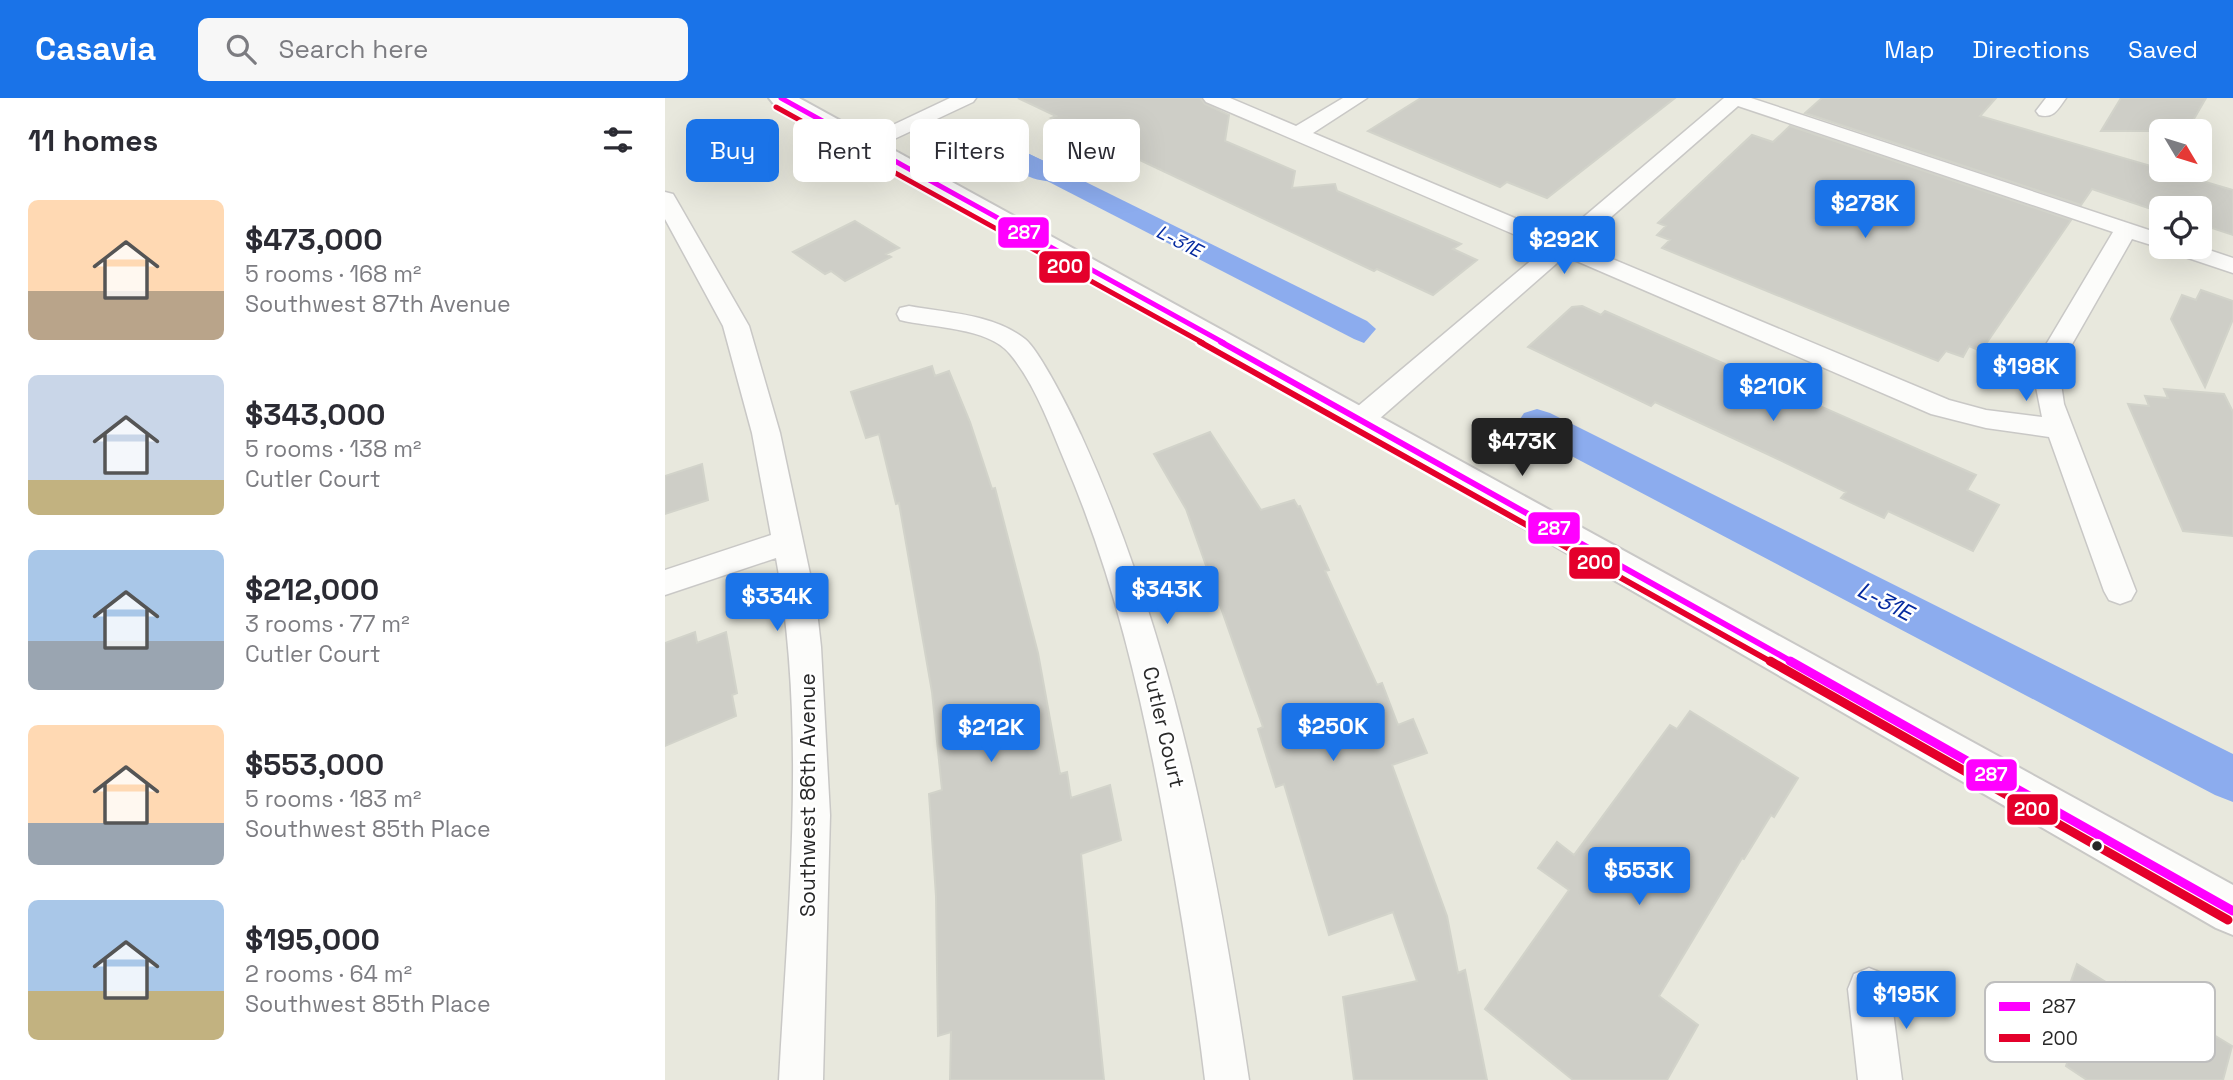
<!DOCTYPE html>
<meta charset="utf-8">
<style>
:root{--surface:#fff;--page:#f7f7f7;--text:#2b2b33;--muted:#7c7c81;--accent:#1a73e8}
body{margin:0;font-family:"Space Grotesk",sans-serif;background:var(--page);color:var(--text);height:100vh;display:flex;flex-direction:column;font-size:26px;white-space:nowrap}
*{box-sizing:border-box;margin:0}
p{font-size:23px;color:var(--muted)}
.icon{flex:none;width:38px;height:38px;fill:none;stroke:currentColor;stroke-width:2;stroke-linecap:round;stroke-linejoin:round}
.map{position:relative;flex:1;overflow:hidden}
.drawer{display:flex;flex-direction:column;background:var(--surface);width:665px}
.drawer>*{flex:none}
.guide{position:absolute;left:21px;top:21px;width:665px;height:63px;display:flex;gap:14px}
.needle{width:46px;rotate:128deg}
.tools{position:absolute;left:1484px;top:21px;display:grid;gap:14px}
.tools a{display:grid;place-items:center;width:63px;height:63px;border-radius:10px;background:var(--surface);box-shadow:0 7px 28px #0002;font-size:35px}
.price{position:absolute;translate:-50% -60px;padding:0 16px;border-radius:7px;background:var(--accent);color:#fff;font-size:23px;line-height:46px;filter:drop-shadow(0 2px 4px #0008)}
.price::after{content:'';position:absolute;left:50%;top:42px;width:21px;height:16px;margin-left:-10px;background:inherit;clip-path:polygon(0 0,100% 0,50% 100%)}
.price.current{background:#222;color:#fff}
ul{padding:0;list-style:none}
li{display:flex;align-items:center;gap:21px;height:175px;padding:0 28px}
li span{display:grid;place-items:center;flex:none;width:196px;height:140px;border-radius:10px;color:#555}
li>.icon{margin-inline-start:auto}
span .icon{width:84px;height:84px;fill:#fffc;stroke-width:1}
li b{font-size:30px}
h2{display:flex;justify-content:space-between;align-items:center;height:84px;padding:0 28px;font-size:30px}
.chip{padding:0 24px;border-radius:10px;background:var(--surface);box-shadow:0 7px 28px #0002;font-size:24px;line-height:63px}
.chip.current{background:var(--accent);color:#fff}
header{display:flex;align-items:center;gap:42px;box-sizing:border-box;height:98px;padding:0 35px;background:var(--accent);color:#fff}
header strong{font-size:33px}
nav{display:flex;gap:38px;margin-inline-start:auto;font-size:24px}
.search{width:490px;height:63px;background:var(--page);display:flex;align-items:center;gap:18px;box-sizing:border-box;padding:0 24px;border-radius:10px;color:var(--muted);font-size:26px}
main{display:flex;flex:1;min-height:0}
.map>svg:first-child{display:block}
.water{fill:#8cacee}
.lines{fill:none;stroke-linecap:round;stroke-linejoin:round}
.canal{fill:#8cacee;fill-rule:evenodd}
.building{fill:#cecec7;stroke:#d2d3ca;stroke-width:2}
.minor-casing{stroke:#c9c8c6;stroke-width:3}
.tertiary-casing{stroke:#c9c8c6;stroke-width:4}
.minor{fill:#fcfcfa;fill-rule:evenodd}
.tertiary{fill:#fcfcfa;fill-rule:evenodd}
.bus-1-far2-casing{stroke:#fff;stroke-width:9}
.bus-1-far1-casing{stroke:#fff;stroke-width:11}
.bus-1-casing{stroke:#fff;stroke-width:14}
.bus-2-far2-casing{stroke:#fff;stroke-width:9}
.bus-2-far1-casing{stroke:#fff;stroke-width:11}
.bus-2-casing{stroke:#fff;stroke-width:14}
.bus-1-far2{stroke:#f0f;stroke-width:5}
.bus-1-far1{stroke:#f0f;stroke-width:6}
.bus-1{stroke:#f0f;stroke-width:9}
.bus-2-far2{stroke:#e4002b;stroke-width:5}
.bus-2-far1{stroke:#e4002b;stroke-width:6}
.bus-2{stroke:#e4002b;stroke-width:9}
.bus-dot{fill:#282828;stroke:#fff;stroke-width:2.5}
.labels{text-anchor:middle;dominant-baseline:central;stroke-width:5;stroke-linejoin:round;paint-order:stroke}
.far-water-label{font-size:19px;font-style:italic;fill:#052a9f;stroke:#fff}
.street-label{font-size:21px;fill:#282828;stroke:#fff}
.water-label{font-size:23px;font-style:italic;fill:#052a9f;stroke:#fff}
.key{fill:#fff;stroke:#bebebe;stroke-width:2}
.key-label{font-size:19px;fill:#282828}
.line-badge{stroke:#fff;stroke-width:2.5}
.badge-label{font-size:19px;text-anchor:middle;font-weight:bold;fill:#fff}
</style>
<header>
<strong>Casavia</strong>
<div class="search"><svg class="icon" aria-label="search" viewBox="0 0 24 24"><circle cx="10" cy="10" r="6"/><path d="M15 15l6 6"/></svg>Search here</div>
<nav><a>Map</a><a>Directions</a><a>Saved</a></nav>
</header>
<main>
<section class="drawer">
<h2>11 homes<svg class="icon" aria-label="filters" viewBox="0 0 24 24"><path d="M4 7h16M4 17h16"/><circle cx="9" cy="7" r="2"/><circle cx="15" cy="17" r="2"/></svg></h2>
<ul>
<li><span style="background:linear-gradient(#ffd9b3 65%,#b9a48a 0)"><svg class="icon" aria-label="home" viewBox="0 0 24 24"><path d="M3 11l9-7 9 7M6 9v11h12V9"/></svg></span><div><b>$473,000</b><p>5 rooms · 168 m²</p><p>Southwest 87th Avenue</p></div></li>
<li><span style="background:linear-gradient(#c9d6e8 75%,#c2b280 0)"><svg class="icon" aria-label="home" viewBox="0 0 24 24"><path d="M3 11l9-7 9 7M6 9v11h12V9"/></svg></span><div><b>$343,000</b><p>5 rooms · 138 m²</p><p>Cutler Court</p></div></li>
<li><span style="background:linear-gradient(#a9c7e8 65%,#9aa5b1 0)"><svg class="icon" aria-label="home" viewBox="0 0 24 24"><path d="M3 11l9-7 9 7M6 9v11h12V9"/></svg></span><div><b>$212,000</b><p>3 rooms · 77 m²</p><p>Cutler Court</p></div></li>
<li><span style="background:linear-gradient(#ffd9b3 70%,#9aa5b1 0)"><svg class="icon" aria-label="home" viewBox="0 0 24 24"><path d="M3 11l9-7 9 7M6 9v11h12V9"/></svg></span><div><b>$553,000</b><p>5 rooms · 183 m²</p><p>Southwest 85th Place</p></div></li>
<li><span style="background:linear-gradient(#a9c7e8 65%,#c2b280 0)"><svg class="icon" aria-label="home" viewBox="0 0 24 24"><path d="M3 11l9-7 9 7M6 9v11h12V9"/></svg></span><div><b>$195,000</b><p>2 rooms · 64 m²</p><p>Southwest 85th Place</p></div></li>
</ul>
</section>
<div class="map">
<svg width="1568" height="982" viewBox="0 0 1568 982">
<rect width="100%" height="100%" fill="#e8e8dd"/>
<path class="water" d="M336 45 344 46 702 223 711 231 699 245 689 241 322 52Z"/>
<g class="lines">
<path class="canal" d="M326 38 394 70 399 76 394 82C369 89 338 64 316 53L312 47 316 41Z
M872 311 885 315 1568 656V704L1550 697 859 333 853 324 859 315Z"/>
</g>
<path class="building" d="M353 0H535L540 6 564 17 560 43 630 73 627 90 670 86 672 93 796 146 788 151 812 162 768 197 712 171 709 173 386 20 391 18Z
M756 0H1010L882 100 842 84 835 89 703 33Z
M1157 0H1331L1315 18 1568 92V137L1535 126V110H1496L1495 114 1427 91 1416 107 1140 15Z
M1456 0H1541L1522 33H1436Z
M1125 28 1406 122 1316 253 1304 248 1298 259 1281 253 1273 263 997 150 1005 142 992 137 1001 128 993 125 1087 37 1108 44Z
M190 123 234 150 221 156 226 159 180 183 166 173 160 176 128 154Z
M1536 192 1568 203V221L1540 289 1506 221 1517 197 1531 202Z
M917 208 936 217 940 213 1311 377 1302 392 1334 407 1308 453 1223 413 1219 420 1176 400 1181 394 1100 355 990 304 986 308 863 249 907 209Z
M267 268 270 278 284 273 305 324 327 391 330 390 373 555 395 676 402 674 406 700 445 687 456 742 416 756 439 982H285L286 934 273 938 271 798 264 696 277 692 267 594 234 405 231 406 214 336 201 340 186 294Z
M1499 291 1559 296 1568 314V438L1518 433 1463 306 1484 308 1480 298 1503 300Z
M545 334 596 412 629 402 633 409 635 408 664 472 660 473 712 587 717 585 733 627 748 621 762 655 727 667 782 818 793 875 800 872 822 982H689L678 899 752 883 728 814 664 837 619 686 611 689 593 631 598 629 521 411 489 356Z
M37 366 43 402 0 416V378Z
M30 534 32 545 61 534 72 595 67 597 71 618 0 648V545Z
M1025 613 1133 680 1109 719 1106 717 1079 761 1077 760 994 898 1033 927 1002 982H908L820 911 904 792 873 770 892 744 909 757 1005 627 1012 631Z
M1412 866 1457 894 1461 884 1567 948 1558 982H1422L1401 968 1408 947 1388 934Z"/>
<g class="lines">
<g class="minor-casing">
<path id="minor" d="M285 0H311L308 4 208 51H194L191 47 194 43Z
M538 0H565L631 28 678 0H702L648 35 895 139 1059 0H1086L1496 136V149H1501L1496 150 1467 141 1402 255 1395 279 1399 306 1471 493 1466 502 1455 506 1444 502 1439 493 1384 339 1321 330 1266 316 900 158 706 328 696 330 686 328 682 321 686 314 881 150 541 4ZM1073 8 1448 134 1376 255 1369 279 1377 319 1321 312 1284 302 914 147Z
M1381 0H1401C1393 11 1389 21 1374 17L1371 13Z
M0 94 8 96 11 101 84 228 115 335 151 504 156 549 165 717 158 982H114C123 813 142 626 111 460L0 497V472L106 437 87 335 58 228 0 121Z
M1501 149H1535L1568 160V175L1505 154Z
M244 208C283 215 328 216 360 241 375 253 407 317 416 337 509 541 551 762 584 982H540C530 899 517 818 502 736 479 609 451 483 400 364 385 328 370 286 345 256 323 229 267 230 235 222L232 216 235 210Z
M1204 870 1219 876 1225 891 1237 982H1193L1183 891 1189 876Z"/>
</g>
<g class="tertiary-casing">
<path id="tertiary" d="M104 0H134L1568 787V837L1551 830 684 329 108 5Z"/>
</g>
<use href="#minor" class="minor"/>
<use href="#tertiary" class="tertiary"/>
<g class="bus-1-far2-casing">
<path id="bus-1-far2" d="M116 0 559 245"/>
</g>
<g class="bus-1-far1-casing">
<path id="bus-1-far1" d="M556 244 1129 565"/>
</g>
<g class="bus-1-casing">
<path id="bus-1" d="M1125 563 1568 813"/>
</g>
<g class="bus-2-far2-casing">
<path id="bus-2-far2" d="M111 9 538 245"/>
</g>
<g class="bus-2-far1-casing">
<path id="bus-2-far1" d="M535 244 1108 565"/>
</g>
<g class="bus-2-casing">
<path id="bus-2" d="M1105 563 1563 822"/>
</g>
<use href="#bus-1-far2" class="bus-1-far2"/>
<use href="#bus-1-far1" class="bus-1-far1"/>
<use href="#bus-1" class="bus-1"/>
<use href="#bus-2-far2" class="bus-2-far2"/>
<use href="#bus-2-far1" class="bus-2-far1"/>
<use href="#bus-2" class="bus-2"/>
</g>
<circle class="bus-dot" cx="1432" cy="748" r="6"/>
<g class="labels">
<g class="far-water-label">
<text transform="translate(514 143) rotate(27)">L-31E</text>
</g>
<g class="street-label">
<text transform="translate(499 629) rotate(77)">Cutler Court</text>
<text transform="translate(142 697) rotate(-90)">Southwest 86th Avenue</text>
</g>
<g class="water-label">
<text transform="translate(1220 503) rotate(27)">L-31E</text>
</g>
</g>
<rect x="1320" y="884" width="230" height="80" rx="10" class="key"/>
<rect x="1334" y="904" width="31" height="9" fill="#f0f"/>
<rect x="1334" y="936" width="31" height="8" fill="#e4002b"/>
<g class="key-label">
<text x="1377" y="915">287</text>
<text x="1377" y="947">200</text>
</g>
<g class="line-badge">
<rect x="332" y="118" width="53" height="33" rx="7" fill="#f0f"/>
<rect x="373" y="152" width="53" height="34" rx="7" fill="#e4002b"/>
<rect x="862" y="413" width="54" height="34" rx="7" fill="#f0f"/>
<rect x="903" y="448" width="53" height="34" rx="7" fill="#e4002b"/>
<rect x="1300" y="660" width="53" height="34" rx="7" fill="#f0f"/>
<rect x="1341" y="695" width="53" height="33" rx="7" fill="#e4002b"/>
</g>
<g class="badge-label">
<text x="359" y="141">287</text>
<text x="400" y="175">200</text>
<text x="889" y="437">287</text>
<text x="930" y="471">200</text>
<text x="1326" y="683">287</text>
<text x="1367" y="718">200</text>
</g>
</svg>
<div class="tools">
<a><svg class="needle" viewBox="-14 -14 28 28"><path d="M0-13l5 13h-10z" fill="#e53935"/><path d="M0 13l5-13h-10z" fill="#7c7c81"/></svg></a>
<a><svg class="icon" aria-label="locate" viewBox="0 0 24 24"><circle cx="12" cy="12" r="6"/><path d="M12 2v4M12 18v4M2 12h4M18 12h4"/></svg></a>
</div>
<b class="price" style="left:1200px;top:142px">$278K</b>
<b class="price" style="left:899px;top:178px">$292K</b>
<b class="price" style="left:1361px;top:305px">$198K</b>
<b class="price" style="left:1108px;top:325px">$210K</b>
<b class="price current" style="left:857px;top:380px">$473K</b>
<b class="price" style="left:502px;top:528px">$343K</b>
<b class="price" style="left:112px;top:535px">$334K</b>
<b class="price" style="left:668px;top:665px">$250K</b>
<b class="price" style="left:326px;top:666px">$212K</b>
<b class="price" style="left:974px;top:809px">$553K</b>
<b class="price" style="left:1241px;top:933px">$195K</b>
<div class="guide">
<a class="chip current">Buy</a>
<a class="chip">Rent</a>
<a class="chip">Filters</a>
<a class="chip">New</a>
</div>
</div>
</main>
